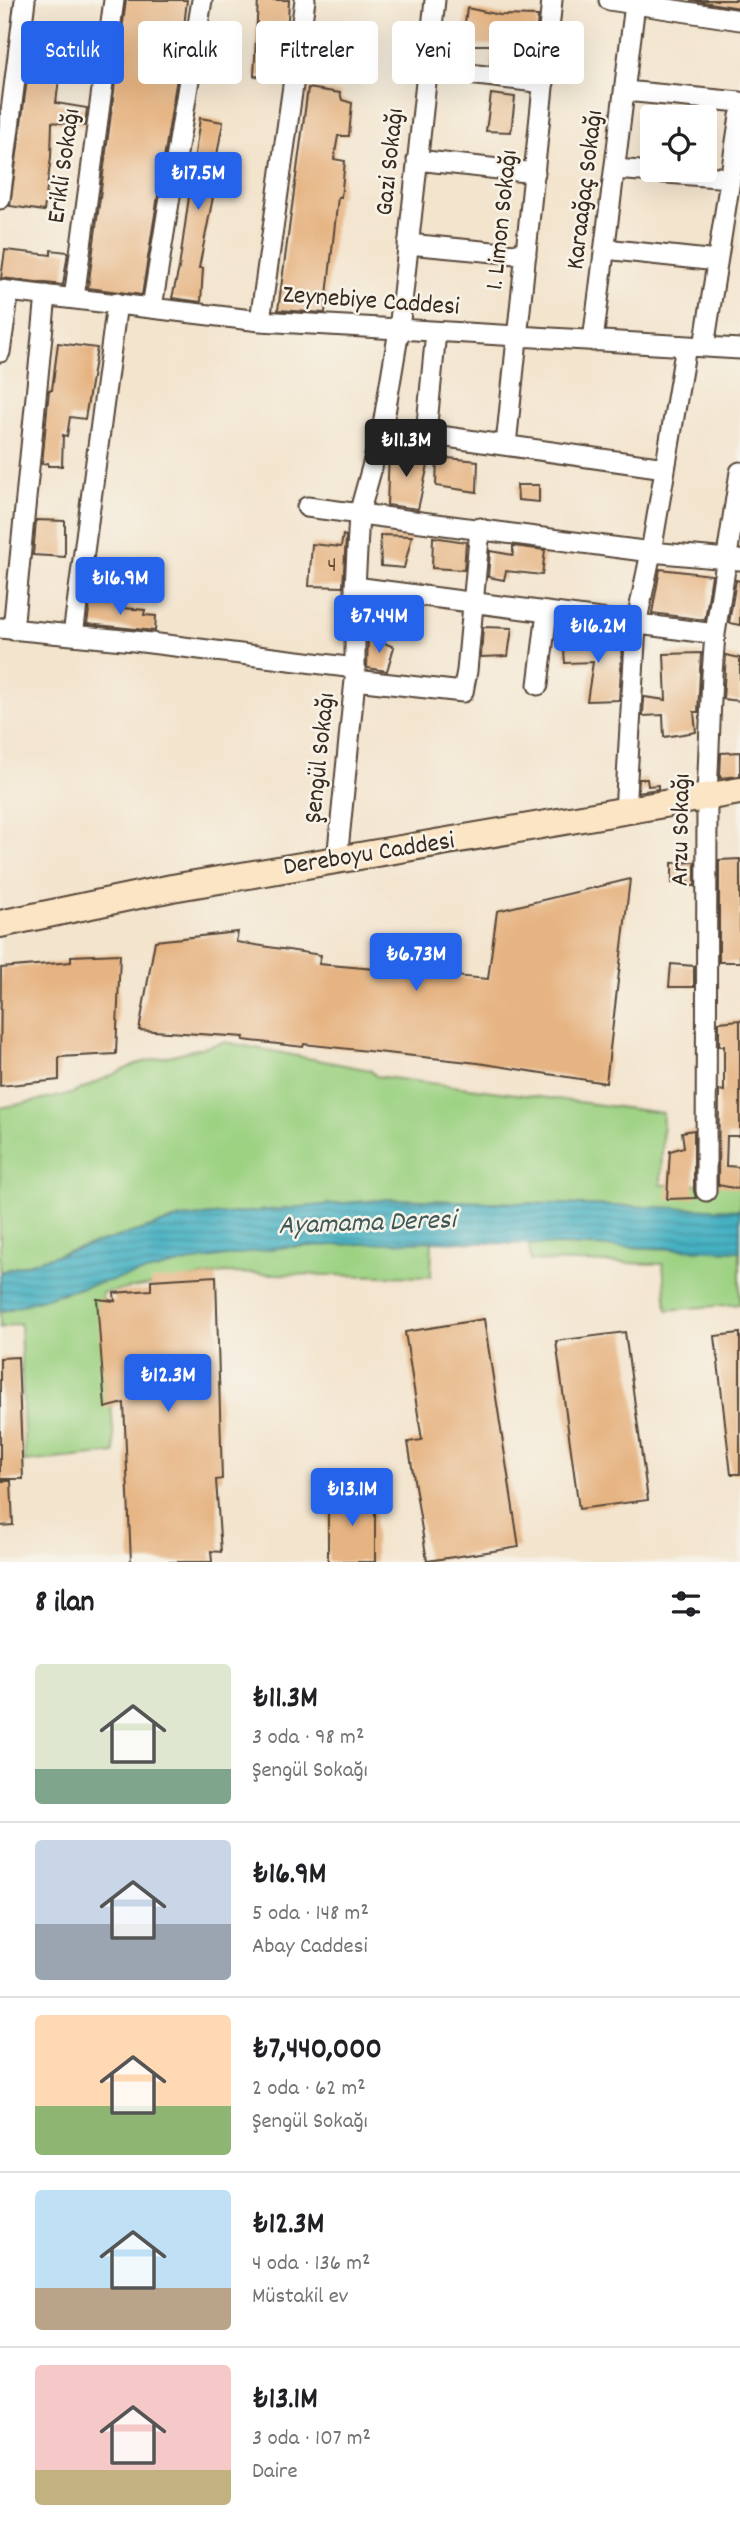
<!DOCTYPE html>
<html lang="tr">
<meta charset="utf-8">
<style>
:root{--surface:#fff;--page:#f6f6f6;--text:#202124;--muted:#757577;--line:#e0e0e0;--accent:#2563eb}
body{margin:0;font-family:Dekko,sans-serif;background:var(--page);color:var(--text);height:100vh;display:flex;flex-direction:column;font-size:26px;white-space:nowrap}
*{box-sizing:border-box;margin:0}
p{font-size:23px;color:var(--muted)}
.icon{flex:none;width:38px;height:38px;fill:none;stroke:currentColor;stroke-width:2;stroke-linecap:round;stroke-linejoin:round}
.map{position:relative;height:1562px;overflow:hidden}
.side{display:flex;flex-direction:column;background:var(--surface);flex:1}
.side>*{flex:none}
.banner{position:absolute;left:21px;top:21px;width:698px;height:63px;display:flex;gap:14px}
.fabs{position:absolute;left:640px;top:105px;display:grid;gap:14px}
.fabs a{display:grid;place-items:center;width:77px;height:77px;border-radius:7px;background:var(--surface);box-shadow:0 7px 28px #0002;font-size:35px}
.price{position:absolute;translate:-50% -60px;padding:0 16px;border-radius:7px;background:var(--accent);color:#fff;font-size:23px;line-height:46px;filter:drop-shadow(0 2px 4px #0008)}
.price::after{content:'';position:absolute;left:50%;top:42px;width:21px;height:16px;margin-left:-10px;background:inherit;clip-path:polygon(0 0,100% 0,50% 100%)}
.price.current{background:#222;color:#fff}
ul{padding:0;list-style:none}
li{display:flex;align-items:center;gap:21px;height:175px;padding:0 35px}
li+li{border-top:2px solid var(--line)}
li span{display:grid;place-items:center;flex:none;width:196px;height:140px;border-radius:7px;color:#555}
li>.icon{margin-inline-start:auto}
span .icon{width:84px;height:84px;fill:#fffc;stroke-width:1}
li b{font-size:30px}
h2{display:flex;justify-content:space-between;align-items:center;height:84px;padding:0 35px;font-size:30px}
.tag{padding:0 24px;border-radius:7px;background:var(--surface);box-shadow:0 7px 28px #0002;font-size:24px;line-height:63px}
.tag.current{background:var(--accent);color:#fff}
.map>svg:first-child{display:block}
.grass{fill:#9dd283;stroke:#6c7e50;stroke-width:2}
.water{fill:url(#water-rules);stroke:#406e70;stroke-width:2}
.building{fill:#e6b482}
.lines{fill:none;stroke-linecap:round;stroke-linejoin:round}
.minor-casing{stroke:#574638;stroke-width:23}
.secondary-casing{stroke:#574638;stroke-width:30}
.minor{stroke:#fff;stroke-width:19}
.secondary{stroke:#fce5c4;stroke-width:26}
.labels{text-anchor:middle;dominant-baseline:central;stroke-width:5;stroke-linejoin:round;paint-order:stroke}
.number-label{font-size:23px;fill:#664c37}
.street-label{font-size:26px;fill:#3b2a1e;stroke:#f7f3e8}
.water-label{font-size:28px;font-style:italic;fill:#3e5958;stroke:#f7f3e8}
</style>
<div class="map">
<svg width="740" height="1562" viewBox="0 0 740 1562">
<defs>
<pattern id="water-rules" width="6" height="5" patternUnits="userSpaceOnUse" patternTransform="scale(1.75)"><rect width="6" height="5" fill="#45b1c3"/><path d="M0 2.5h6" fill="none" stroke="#3b909e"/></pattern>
</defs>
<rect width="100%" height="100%" fill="#f7f3e8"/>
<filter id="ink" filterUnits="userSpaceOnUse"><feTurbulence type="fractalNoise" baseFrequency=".0143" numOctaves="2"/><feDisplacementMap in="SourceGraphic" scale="14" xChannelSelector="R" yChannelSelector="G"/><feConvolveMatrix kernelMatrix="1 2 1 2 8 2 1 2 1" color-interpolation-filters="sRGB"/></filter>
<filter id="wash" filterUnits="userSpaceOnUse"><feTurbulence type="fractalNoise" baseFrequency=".00686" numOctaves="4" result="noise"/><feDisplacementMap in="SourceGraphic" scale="28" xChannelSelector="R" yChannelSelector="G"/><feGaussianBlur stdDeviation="1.57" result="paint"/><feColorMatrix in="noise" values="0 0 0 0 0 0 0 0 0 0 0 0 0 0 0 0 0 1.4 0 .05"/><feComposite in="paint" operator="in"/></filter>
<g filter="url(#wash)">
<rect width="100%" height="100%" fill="#f3e4cd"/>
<path class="grass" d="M225 1042 370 1070 376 1076 663 1113 661 1185 740 1183V1210L390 1199 181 1218 0 1272V1108L71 1094 136 1064Z
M432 1241 431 1277 224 1273 102 1293 115 1453 25 1462 20 1323 0 1328V1312C92 1284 191 1254 287 1247 335 1243 383 1243 432 1241Z
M529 1244 740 1251V1304L667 1310 663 1264 531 1261Z"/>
<path class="water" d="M390 1199 740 1210V1251L432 1241 285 1247 188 1262 75 1289 0 1312V1272L181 1218Z"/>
<g id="blocks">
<path class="building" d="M126 0H187L181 53 142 295 88 288Z
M258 0H289L287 39 282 78 254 76Z
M691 0H740V8Z
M467 8 500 15 538 16 533 69 490 64 493 45H462Z
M69 34 97 38 93 61 66 60Z
M30 57 61 63 56 103 87 108 85 126 52 122 51 157 44 211 10 206Z
M308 88 340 93 342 100 352 103 349 136H338L334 159 345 161 341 197H338L325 313 278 310Z
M491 94 515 97 511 132 486 131Z
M200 118 223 122 213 177V197L199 268H203L201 302 172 298 179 268Z
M5 250 51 255V250L68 252 63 285 1 278Z
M58 343 97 348 85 419 70 417 67 436 63 435 62 466H48V463L42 464 49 390H52Z
M389 452H416L415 454 430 456 418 509 387 505Z
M437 457 478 461 477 492 436 486Z
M517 485H539V502L518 500Z
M36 520 65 521V557L33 555Z
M343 535 346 536 343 587 309 586 312 544 341 547Z
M380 535 412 536 404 568 381 566Z
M433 537 466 542 464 570 432 568Z
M513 546 545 550 542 575 506 571 504 580 488 577 490 551 513 555Z
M660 569 712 575 705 620 652 613Z
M736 580 740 581V625L729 623Z
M111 601 123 602V608L145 610 144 615 156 616 155 631 87 624 90 602 109 605Z
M483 627 512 628 508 656 481 657Z
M368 636 394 647 387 671 367 668Z
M563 637 623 640 619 700 587 701 593 662 565 663Z
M701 653 698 712H694L696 732 664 737 663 715 643 716 644 697 666 700 664 654Z
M726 655 740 658V701L723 699Z
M740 752V776L720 778 721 753Z
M639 779H647L648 786 658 785V789L638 792Z
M740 859V962H719V860Z
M695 862V886H691L688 882 672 883V863Z
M630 879 606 1083 478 1063 304 1044 303 1047 243 1040 244 1037 139 1030 155 941 238 932 236 942 321 955 319 964 488 979 497 911Z
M120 954 116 1054 59 1057V1080L0 1086 1 968 71 962V956Z
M671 964 694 966V987H669Z
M740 1020V1136H727L726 1166 739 1167V1189L718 1185 719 1090 724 1091V1046H719V1022Z
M694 1130V1191L696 1198 667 1199 670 1151 684 1147 682 1132Z
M216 1276 222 1479 216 1480 221 1552 211 1551 212 1562H131L124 1403 105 1408 97 1299 115 1301 114 1293 151 1290V1280Z
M484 1319 519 1547 427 1561 408 1442 422 1440 405 1332Z
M625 1332 648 1500 579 1509 556 1341Z
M740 1333V1474H731L715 1336Z
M18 1357 23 1479H0V1358Z
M0 1481H11L13 1525 0 1526Z
M375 1491V1562H328V1496Z"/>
</g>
</g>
<g filter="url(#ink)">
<use href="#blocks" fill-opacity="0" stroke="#574638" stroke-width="2"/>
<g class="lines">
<g class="minor-casing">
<path id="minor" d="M609 0 740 20
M427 69 544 83
M625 91 740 102
M417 160 535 173
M615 169 730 178
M0 199 25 0
M408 244 526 255
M605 249 717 261
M0 290 260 321 740 349
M74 298 114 0
M152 307 202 0
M260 321 305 0
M593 341 635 4
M704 347 740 116
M0 352 9 291
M382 431 426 434 665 468
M426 434 436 332
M506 445 552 0
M307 507 651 552 739 560
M355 587 715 634
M0 628 134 641 355 668
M13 630 46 295
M73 635 117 303
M355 680 463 692 467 671 480 528
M538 685 547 612
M625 812 636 625 651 552 686 346
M337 860 355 680V587L359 514 382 431 399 330 435 0
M706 1191 707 797 712 674 715 634 740 472"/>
</g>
<g class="secondary-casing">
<path id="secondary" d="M0 924 172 888 740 791"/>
</g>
<use href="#minor" class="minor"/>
<use href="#secondary" class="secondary"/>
</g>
</g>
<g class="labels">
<g class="number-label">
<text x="332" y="566">4</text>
</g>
<g class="street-label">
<text transform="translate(391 162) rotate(-84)">Gazi Sokağı</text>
<text transform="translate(65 166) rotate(-82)">Erikli Sokağı</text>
<text transform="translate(586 190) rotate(-83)">Karaağaç Sokağı</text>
<text transform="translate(503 220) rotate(-84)">1. Limon Sokağı</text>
<text transform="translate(371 302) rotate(4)">Zeynebiye Caddesi</text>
<text transform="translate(321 758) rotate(-84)">Şengül Sokağı</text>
<text transform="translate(682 830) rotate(-89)">Arzu Sokağı</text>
<text transform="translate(369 855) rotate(-9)">Dereboyu Caddesi</text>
</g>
<g class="water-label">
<text transform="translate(367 1225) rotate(-2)">Ayamama Deresi</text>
</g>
</g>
</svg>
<div class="fabs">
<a><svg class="icon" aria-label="locate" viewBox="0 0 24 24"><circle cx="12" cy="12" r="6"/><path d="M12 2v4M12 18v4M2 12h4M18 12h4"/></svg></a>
</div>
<b class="price" style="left:198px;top:212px">₺17.5M</b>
<b class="price current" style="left:406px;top:479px">₺11.3M</b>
<b class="price" style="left:120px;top:617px">₺16.9M</b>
<b class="price" style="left:379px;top:655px">₺7.44M</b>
<b class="price" style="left:598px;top:665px">₺16.2M</b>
<b class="price" style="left:416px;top:993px">₺6.73M</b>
<b class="price" style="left:168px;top:1414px">₺12.3M</b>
<b class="price" style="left:352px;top:1528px">₺13.1M</b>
<div class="banner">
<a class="tag current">Satılık</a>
<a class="tag">Kiralık</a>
<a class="tag">Filtreler</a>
<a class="tag">Yeni</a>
<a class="tag">Daire</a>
</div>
</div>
<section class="side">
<h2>8 ilan<svg class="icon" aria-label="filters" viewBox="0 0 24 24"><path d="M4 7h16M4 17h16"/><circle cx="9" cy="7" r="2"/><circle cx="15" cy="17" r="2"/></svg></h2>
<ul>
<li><span style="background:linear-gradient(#dfe7d0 75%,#7fa58c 0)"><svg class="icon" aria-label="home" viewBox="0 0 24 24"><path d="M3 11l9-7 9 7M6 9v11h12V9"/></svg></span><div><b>₺11.3M</b><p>3 oda · 98 m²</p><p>Şengül Sokağı</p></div></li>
<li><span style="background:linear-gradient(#c9d6e8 60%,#9aa5b1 0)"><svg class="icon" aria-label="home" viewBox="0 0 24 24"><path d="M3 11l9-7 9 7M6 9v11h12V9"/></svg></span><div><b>₺16.9M</b><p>5 oda · 148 m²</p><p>Abay Caddesi</p></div></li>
<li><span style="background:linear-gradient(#ffd9b3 65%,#8fb573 0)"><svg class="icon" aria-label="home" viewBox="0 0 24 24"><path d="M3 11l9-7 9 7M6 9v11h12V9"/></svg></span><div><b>₺7,440,000</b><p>2 oda · 62 m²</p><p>Şengül Sokağı</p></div></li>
<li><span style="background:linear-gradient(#bfe0f5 70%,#b9a48a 0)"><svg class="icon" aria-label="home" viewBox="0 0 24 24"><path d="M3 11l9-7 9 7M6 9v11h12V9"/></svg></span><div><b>₺12.3M</b><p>4 oda · 136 m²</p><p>Müstakil ev</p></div></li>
<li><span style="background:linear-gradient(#f6c9c9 75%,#c2b280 0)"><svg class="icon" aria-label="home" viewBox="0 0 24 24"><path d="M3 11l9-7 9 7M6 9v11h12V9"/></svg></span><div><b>₺13.1M</b><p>3 oda · 107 m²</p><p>Daire</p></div></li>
</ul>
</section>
